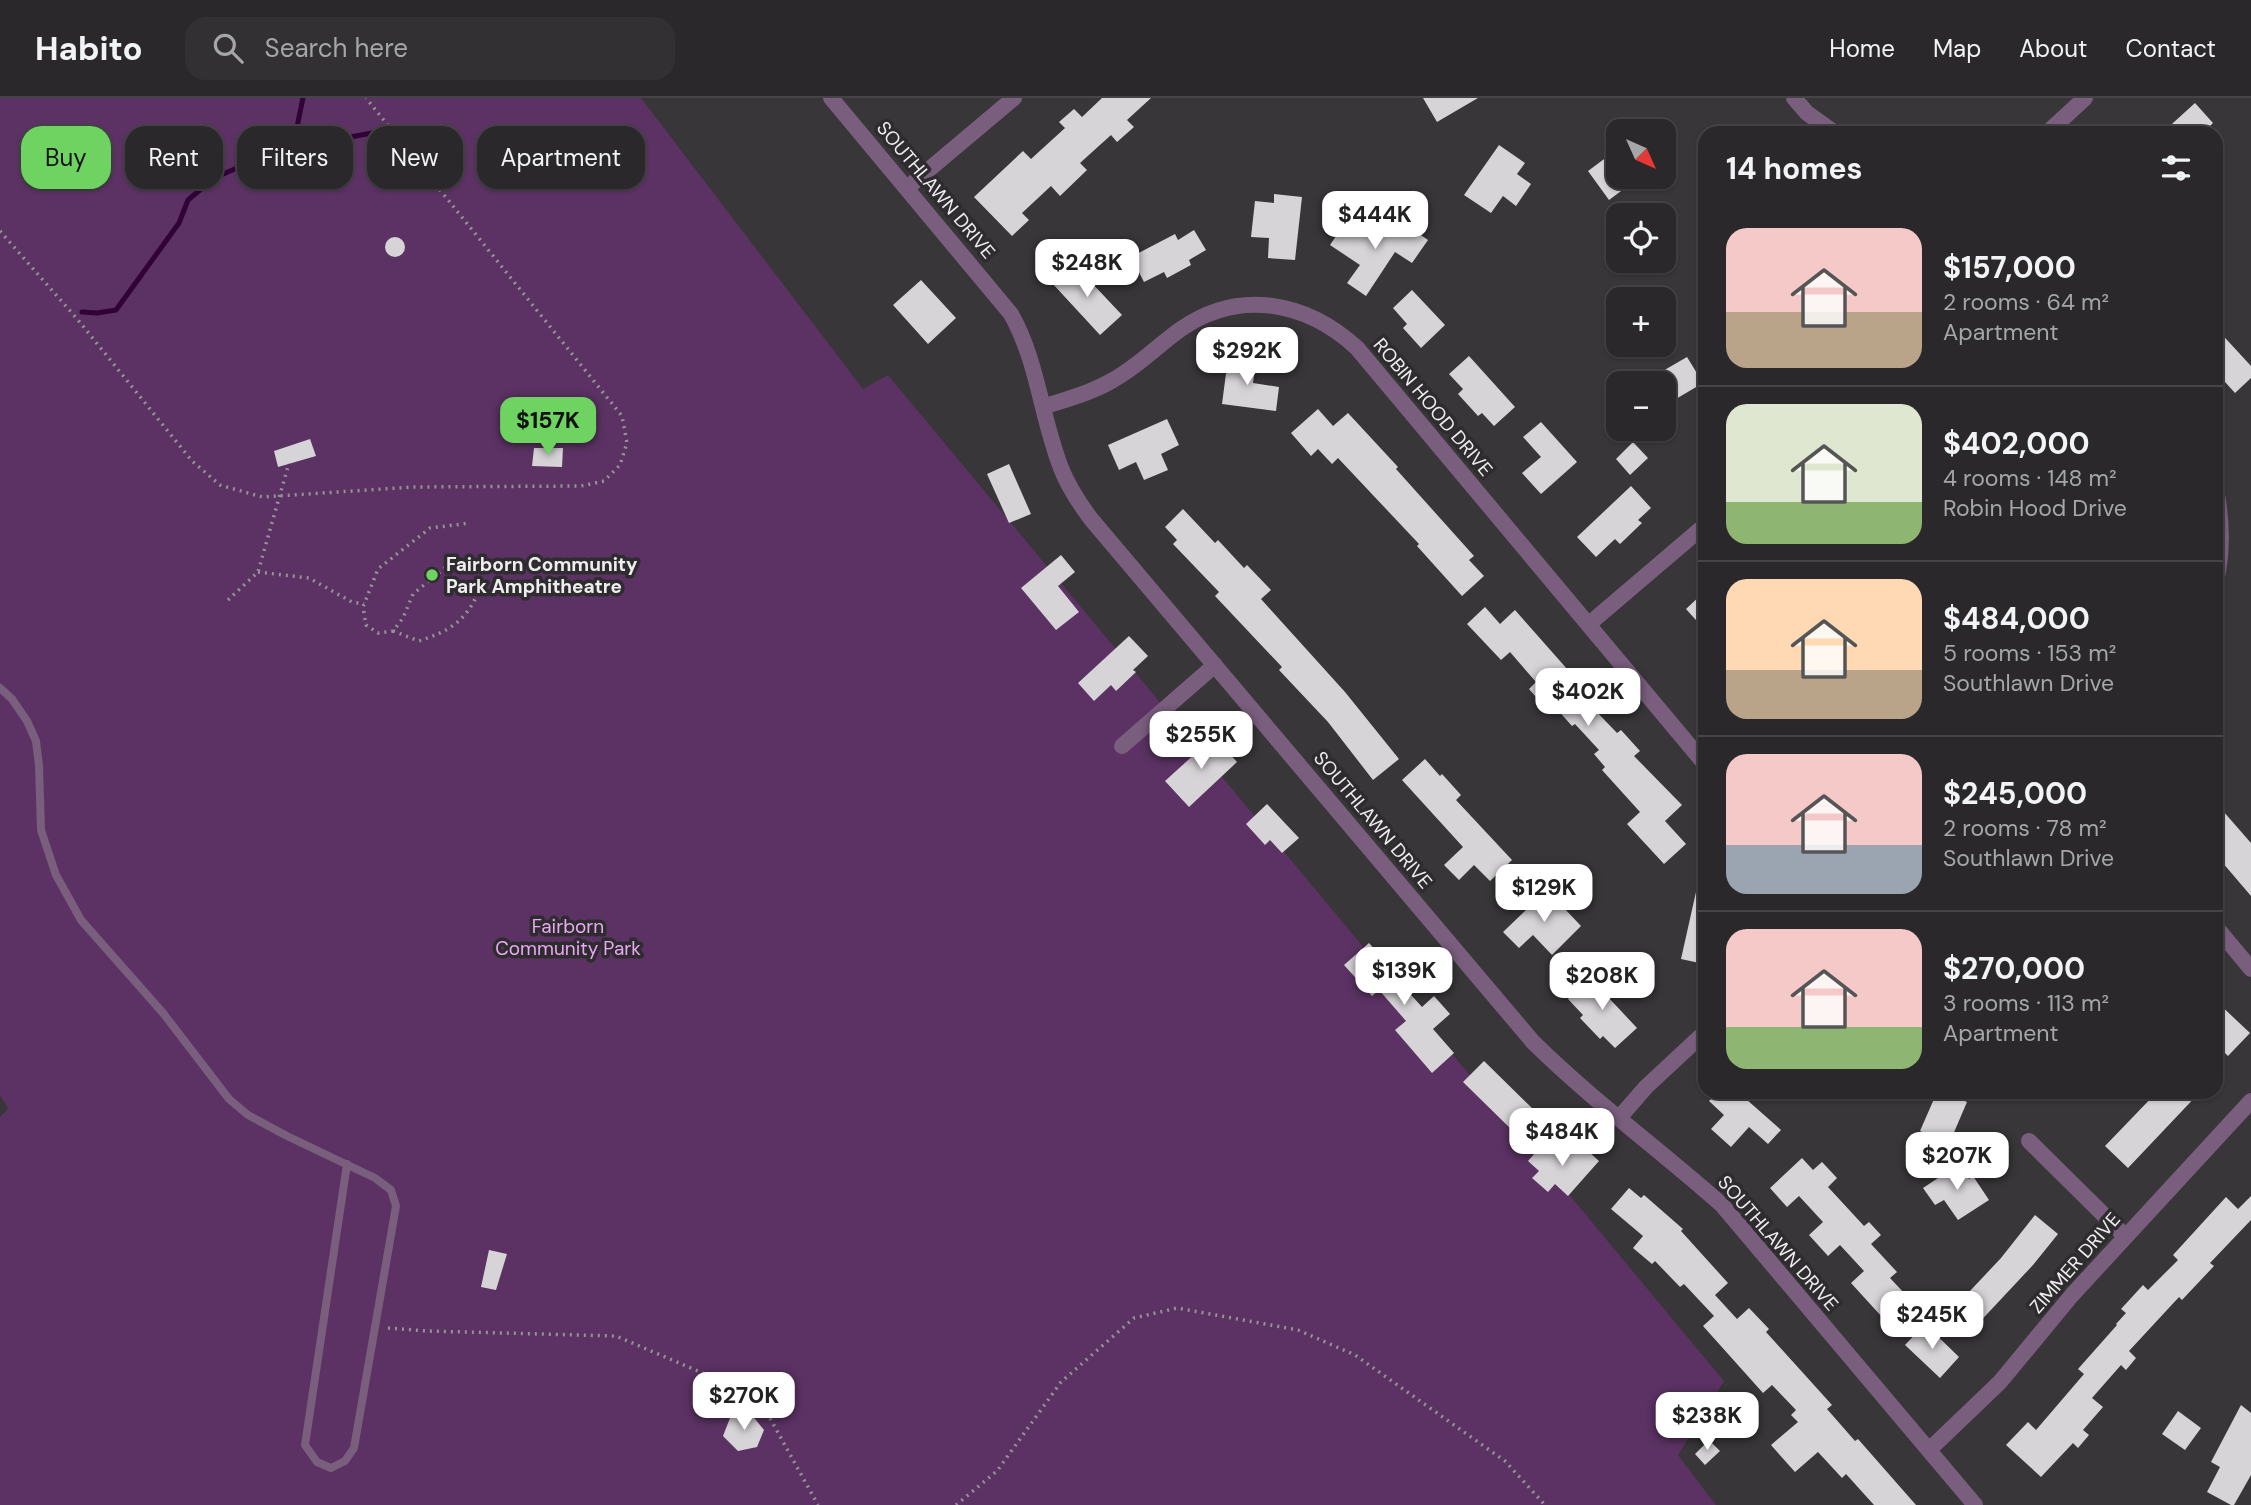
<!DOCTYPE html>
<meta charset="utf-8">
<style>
:root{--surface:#2a282a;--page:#323032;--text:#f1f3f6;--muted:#a5a6a8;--line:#464447;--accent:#6ed360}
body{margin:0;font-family:"DM Sans",sans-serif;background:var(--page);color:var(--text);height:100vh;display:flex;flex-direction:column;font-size:26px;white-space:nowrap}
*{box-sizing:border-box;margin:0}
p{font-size:23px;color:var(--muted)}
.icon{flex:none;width:38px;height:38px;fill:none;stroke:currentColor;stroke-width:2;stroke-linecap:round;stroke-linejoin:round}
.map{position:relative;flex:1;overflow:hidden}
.side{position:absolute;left:1698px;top:28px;width:525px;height:973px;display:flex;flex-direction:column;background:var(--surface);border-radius:21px;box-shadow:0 2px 5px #0004,0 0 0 2px var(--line)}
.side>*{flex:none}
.banner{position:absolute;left:21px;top:28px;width:665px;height:63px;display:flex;gap:14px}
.needle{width:46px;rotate:135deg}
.buttons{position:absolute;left:1606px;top:21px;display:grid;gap:14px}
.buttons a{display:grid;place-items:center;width:70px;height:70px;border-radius:14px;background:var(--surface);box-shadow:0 2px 5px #0004,0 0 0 2px var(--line);font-size:35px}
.price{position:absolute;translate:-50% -60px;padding:0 16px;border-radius:14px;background:#fff;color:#222;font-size:23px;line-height:46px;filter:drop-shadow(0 2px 4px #0008)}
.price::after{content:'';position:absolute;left:50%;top:42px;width:21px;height:16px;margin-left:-10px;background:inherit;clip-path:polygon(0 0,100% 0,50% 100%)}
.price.active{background:var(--accent);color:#111}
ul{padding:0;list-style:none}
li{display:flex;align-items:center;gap:21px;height:175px;padding:0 28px}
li+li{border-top:2px solid var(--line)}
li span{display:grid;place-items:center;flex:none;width:196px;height:140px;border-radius:21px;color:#555}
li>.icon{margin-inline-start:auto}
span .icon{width:84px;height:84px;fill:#fffc;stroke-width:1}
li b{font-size:30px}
h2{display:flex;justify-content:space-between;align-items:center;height:84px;padding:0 28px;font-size:30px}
.tag{padding:0 24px;border-radius:21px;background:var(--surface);box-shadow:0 2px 5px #0004,0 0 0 2px var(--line);font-size:24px;line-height:63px}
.tag.active{background:var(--accent);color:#111}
header{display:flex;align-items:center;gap:42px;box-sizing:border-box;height:98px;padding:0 35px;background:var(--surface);border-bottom:2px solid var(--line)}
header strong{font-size:33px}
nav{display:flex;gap:38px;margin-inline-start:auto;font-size:24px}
.search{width:490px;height:63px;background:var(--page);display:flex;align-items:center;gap:18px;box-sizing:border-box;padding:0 24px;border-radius:21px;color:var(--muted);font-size:26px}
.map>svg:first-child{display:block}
.green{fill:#5b3263}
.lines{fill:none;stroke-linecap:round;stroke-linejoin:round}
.stream{stroke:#300238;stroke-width:5}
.building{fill:#d7d4d8}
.path{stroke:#959495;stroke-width:3.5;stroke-dasharray:2 5;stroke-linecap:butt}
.lane{stroke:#795e7d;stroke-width:8}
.street{stroke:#795e7d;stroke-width:16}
.poi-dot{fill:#6ed360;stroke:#2e2c2e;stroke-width:2.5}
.labels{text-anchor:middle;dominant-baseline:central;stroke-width:7;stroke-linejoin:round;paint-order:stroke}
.street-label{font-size:19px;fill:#efeeef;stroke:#2e2c2e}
.poi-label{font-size:19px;font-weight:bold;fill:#efeeef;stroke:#2e2c2e;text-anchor:start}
.park-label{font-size:19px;fill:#eaa8f6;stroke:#2e2c2e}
</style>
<header>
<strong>Habito</strong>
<div class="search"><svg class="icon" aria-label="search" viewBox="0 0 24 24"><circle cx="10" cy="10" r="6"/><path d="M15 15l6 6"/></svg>Search here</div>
<nav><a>Home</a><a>Map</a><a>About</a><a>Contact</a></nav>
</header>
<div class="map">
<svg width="2251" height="1407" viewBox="0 0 2251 1407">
<rect width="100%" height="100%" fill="#383638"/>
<path class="green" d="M0 0H641L863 291 888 277 1724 1283 1678 1357 1716 1407H0V1019L8 1011 0 997Z"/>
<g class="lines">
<path class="stream" d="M296 49 298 24 303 0
M82 214 97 215 116 212 179 125 188 102 214 80 267 57 296 49 372 35"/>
</g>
<path class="building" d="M1102 0H1151L1127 22 1134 29 1117 44 1111 37 1080 65 1087 72 1060 98 1051 88 1022 115 1029 122 1012 138 974 99 1023 53 1031 61 1065 30 1059 24 1074 11 1082 19Z
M1423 0H1478L1437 24Z
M2195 5 2213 25 2203 35H2162Z
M1499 47 1525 65 1517 76 1531 86 1516 108 1503 98 1491 115 1464 97Z
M1619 50V79H1640L1609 102 1588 73Z
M1274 96 1302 99 1295 162 1268 160 1269 140 1251 139 1255 103 1274 105Z
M1347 122 1376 142 1385 128 1397 137 1405 126 1428 142 1412 165 1395 154 1366 198 1347 185 1360 167 1330 147Z
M1194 132 1206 152 1189 162 1191 167 1167 180 1164 174 1144 184 1131 159 1175 136 1178 142Z
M385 149a10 10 0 1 1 20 0a10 10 0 1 1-20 0Z
M1073 165 1122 217 1100 237 1052 185Z
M921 182 956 220 928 246 893 207Z
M1412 192 1445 227 1421 250 1403 230 1407 226 1393 210Z
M2216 230 2251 268V280L2235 295 2216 274Z
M1469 258 1515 309 1494 328 1482 315 1478 318 1458 296 1463 291 1449 276Z
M1687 259 1703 285 1664 308V285H1642Z
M1228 260 1256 263 1253 285 1279 289 1276 313 1222 306Z
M1318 311 1333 328 1348 315 1398 369 1396 371 1474 458 1469 462 1484 478 1462 498 1417 448 1419 446 1338 360 1332 366 1318 351 1311 358 1291 335Z
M1167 321 1179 347 1161 356 1168 372 1144 382 1136 364 1119 372 1108 347Z
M1541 324 1577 364 1541 396 1522 375 1541 359 1523 339Z
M310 341 316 358 278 369 274 353Z
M1633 344 1648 360 1630 377 1616 361Z
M534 350H563L562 369 532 368Z
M1009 366 1031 416 1009 425 987 376Z
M1631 388 1651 410 1638 422 1642 425 1620 446 1615 441 1596 459 1577 439Z
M1183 411 1215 445 1218 442 1244 470 1247 467 1271 492 1261 501 1345 594 1399 661 1373 682 1328 624 1279 572 1282 569 1215 498 1219 494 1173 446 1177 442 1165 429Z
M1061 457 1075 474 1058 488 1079 514 1056 532 1021 490Z
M1704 494V531L1686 511Z
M1485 509 1500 526 1515 512 1598 606 1593 610 1617 635 1621 632 1640 653 1634 658 1682 707 1665 723 1686 746 1664 766 1627 726 1640 714 1602 672 1605 669 1594 656 1599 652 1575 626 1572 628 1547 600 1542 606 1529 591 1536 584 1510 554 1501 562 1467 526Z
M1129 538 1148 558 1133 572 1136 574 1116 593 1111 587 1094 603 1078 585Z
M1211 635 1237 664 1189 709 1165 683 1198 653 1196 650Z
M1425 661 1440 678 1442 676 1461 697 1456 702 1512 762 1490 783 1474 767 1459 782 1444 767 1463 749 1402 682Z
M2216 705 2251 745V798L2216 757Z
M1267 706 1299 740 1282 755 1270 742 1265 747 1246 726Z
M1698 785 1704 786V866L1681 861Z
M1547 792 1581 828 1552 857 1533 837 1519 850 1503 834Z
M1369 845 1396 875 1393 877 1422 909 1434 898 1450 916 1433 931 1454 955 1432 975 1395 932 1406 923 1379 892 1372 898 1344 867Z
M1593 876 1611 896 1608 899 1637 930 1615 950 1603 938 1600 941 1580 920 1583 917 1568 901Z
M2216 903 2250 935 2228 958 2216 946Z
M1484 963 1533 1011 1512 1032 1463 984Z
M1718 994H1738L1781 1032 1768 1046 1749 1029 1731 1049 1711 1031 1724 1017 1709 1003Z
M1937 994H1945L1967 1004 1949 1046 1920 1033Z
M2157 994H2200L2128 1070 2105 1048Z
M1578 1044 1599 1063 1568 1098 1555 1086 1548 1094 1532 1080 1539 1073 1528 1063 1544 1045 1563 1062Z
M1802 1060 1813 1072 1822 1064 1837 1080 1828 1089 1864 1128 1869 1124 1881 1137 1871 1146 1897 1174 1890 1180 1906 1197 1882 1219 1851 1185 1864 1173 1840 1147 1828 1158 1809 1137 1823 1124 1799 1098 1787 1109 1770 1090Z
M1959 1066 1969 1081 1973 1078 1989 1102 1958 1122 1944 1102 1935 1107 1923 1090Z
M1629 1090 1641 1100 1644 1097 1683 1131 1681 1133 1728 1185 1715 1197 1737 1221 1749 1210 1769 1231 1766 1234 1832 1307 1827 1311 1855 1343 1858 1341 1916 1407H1874L1846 1376 1842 1380 1818 1354 1795 1374 1771 1347 1798 1324 1791 1317 1796 1312 1772 1287 1763 1295 1703 1228 1714 1218 1684 1186 1680 1189 1655 1163 1652 1166 1633 1150 1643 1138 1611 1111Z
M2251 1098V1122L2210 1165 2214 1168 2182 1202 2179 1199 2129 1253 2136 1260 2126 1272 2121 1267 2092 1300 2103 1309 2083 1332 2089 1337 2078 1350 2073 1345 2041 1379 2006 1347 2028 1324 2036 1332 2084 1276 2078 1271 2117 1227 2116 1226 2126 1215 2121 1211 2143 1187 2148 1192 2178 1162 2173 1157 2226 1099 2238 1111Z
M2035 1117 2058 1136 2033 1167 1974 1230 1953 1211 2001 1160Z
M489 1152 507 1156 496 1192 481 1189Z
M1925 1226 1959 1259 1940 1280 1905 1247Z
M2241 1307 2251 1315V1377L2234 1407H2231L2207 1394 2220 1369 2211 1364Z
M2178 1313 2201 1330 2185 1352 2162 1336Z
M751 1316 764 1332 757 1349 738 1353 723 1338 730 1320Z
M1709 1342 1720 1353 1705 1367 1695 1356Z"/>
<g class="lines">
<path class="path" d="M0 133 78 222 192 363 220 387 262 399 413 389 581 388 604 383 620 367 627 345 622 318 366 0
M466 466 446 469 413 496 403 520 393 533 378 535 366 527 363 509 378 471 430 430 470 425
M258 474 309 480 352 504 364 506
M228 502 258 474 289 365
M393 533 419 543C449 533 465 524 478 495
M388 1230 427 1233 616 1238 749 1295 766 1313 818 1407
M956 1407 997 1373 1061 1284 1134 1220 1177 1210 1298 1232 1355 1257 1505 1363 1545 1407"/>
<path class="lane" d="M0 590 12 601 27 623 36 643 39 668 41 732 56 777 81 822 163 915 229 1001 248 1017 287 1038 375 1080 391 1092 396 1108 354 1350 345 1363 331 1370 317 1364 305 1347 347 1066"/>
<path class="street" d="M831 0 1011 216C1038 264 1041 319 1061 370 1068 388 1079 405 1091 421L1533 944C1593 1003 1660 1052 1722 1107L1975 1407
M1794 0 1807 15 1835 35
M2047 35 2085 0
M907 90 1014 0
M1043 309C1067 301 1091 295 1113 282 1139 268 1158 247 1181 231 1240 190 1307 204 1357 250L1704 665
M2216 391C2222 422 2223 453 2216 483
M1589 526 1704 428
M1122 648 1215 567
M2216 829 2251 871
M1619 1020 1646 989 1704 935
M2029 1043 2125 1138
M1929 1352 2000 1284 2072 1197 2251 1003"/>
</g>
<circle class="poi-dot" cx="432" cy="477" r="7"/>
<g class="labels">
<g class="street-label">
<text transform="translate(936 92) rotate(50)">SOUTHLAWN DRIVE</text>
<text transform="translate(1433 309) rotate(50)">ROBIN HOOD DRIVE</text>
<text transform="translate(1373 722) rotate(50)">SOUTHLAWN DRIVE</text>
<text transform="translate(1778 1145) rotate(49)">SOUTHLAWN DRIVE</text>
<text transform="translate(2075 1165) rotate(-49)">ZIMMER DRIVE</text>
</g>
<g class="poi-label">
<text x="446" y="466">Fairborn Community<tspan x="446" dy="22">Park Amphitheatre</tspan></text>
</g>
<g class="park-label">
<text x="568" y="828">Fairborn<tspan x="568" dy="22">Community Park</tspan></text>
</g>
</g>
</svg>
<div class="buttons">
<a><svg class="needle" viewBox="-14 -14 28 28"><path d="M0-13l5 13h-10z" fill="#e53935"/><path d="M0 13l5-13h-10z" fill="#a5a6a8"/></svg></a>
<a><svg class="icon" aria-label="locate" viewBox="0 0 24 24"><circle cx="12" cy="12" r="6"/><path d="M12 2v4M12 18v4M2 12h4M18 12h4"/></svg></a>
<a>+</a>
<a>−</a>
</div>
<b class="price" style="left:1375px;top:153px">$444K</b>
<b class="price" style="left:1087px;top:201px">$248K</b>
<b class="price" style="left:1247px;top:289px">$292K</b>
<b class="price active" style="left:548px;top:359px">$157K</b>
<b class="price" style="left:1588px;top:630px">$402K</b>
<b class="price" style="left:1201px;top:673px">$255K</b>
<b class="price" style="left:1544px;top:826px">$129K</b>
<b class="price" style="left:1404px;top:909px">$139K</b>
<b class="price" style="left:1602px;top:914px">$208K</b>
<b class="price" style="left:1562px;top:1070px">$484K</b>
<b class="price" style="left:1957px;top:1094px">$207K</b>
<b class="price" style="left:1932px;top:1253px">$245K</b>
<b class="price" style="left:744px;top:1334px">$270K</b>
<b class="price" style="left:1707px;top:1354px">$238K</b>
<div class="banner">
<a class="tag active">Buy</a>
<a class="tag">Rent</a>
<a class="tag">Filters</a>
<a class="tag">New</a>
<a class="tag">Apartment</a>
</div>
<section class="side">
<h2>14 homes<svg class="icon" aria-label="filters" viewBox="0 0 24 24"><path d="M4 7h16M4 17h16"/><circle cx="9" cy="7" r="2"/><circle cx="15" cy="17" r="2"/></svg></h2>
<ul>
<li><span style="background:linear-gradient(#f6c9c9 60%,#b9a48a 0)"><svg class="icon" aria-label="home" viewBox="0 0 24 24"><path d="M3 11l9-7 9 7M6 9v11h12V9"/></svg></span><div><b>$157,000</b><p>2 rooms · 64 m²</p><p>Apartment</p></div></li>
<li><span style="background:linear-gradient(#dfe7d0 70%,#8fb573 0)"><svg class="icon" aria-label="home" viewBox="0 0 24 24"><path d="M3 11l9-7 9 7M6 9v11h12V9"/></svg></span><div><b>$402,000</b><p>4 rooms · 148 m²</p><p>Robin Hood Drive</p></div></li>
<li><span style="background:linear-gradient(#ffd9b3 65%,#b9a48a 0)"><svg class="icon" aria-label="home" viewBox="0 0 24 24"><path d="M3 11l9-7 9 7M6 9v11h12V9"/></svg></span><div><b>$484,000</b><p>5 rooms · 153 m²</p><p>Southlawn Drive</p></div></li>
<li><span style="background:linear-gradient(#f6c9c9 65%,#9aa5b1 0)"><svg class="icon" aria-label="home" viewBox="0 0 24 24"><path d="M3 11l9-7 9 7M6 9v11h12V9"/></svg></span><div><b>$245,000</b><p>2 rooms · 78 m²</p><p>Southlawn Drive</p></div></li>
<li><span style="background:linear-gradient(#f6c9c9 70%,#8fb573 0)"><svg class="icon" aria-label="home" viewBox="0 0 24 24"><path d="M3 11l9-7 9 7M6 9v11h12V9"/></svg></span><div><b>$270,000</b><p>3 rooms · 113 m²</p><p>Apartment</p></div></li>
</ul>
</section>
</div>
